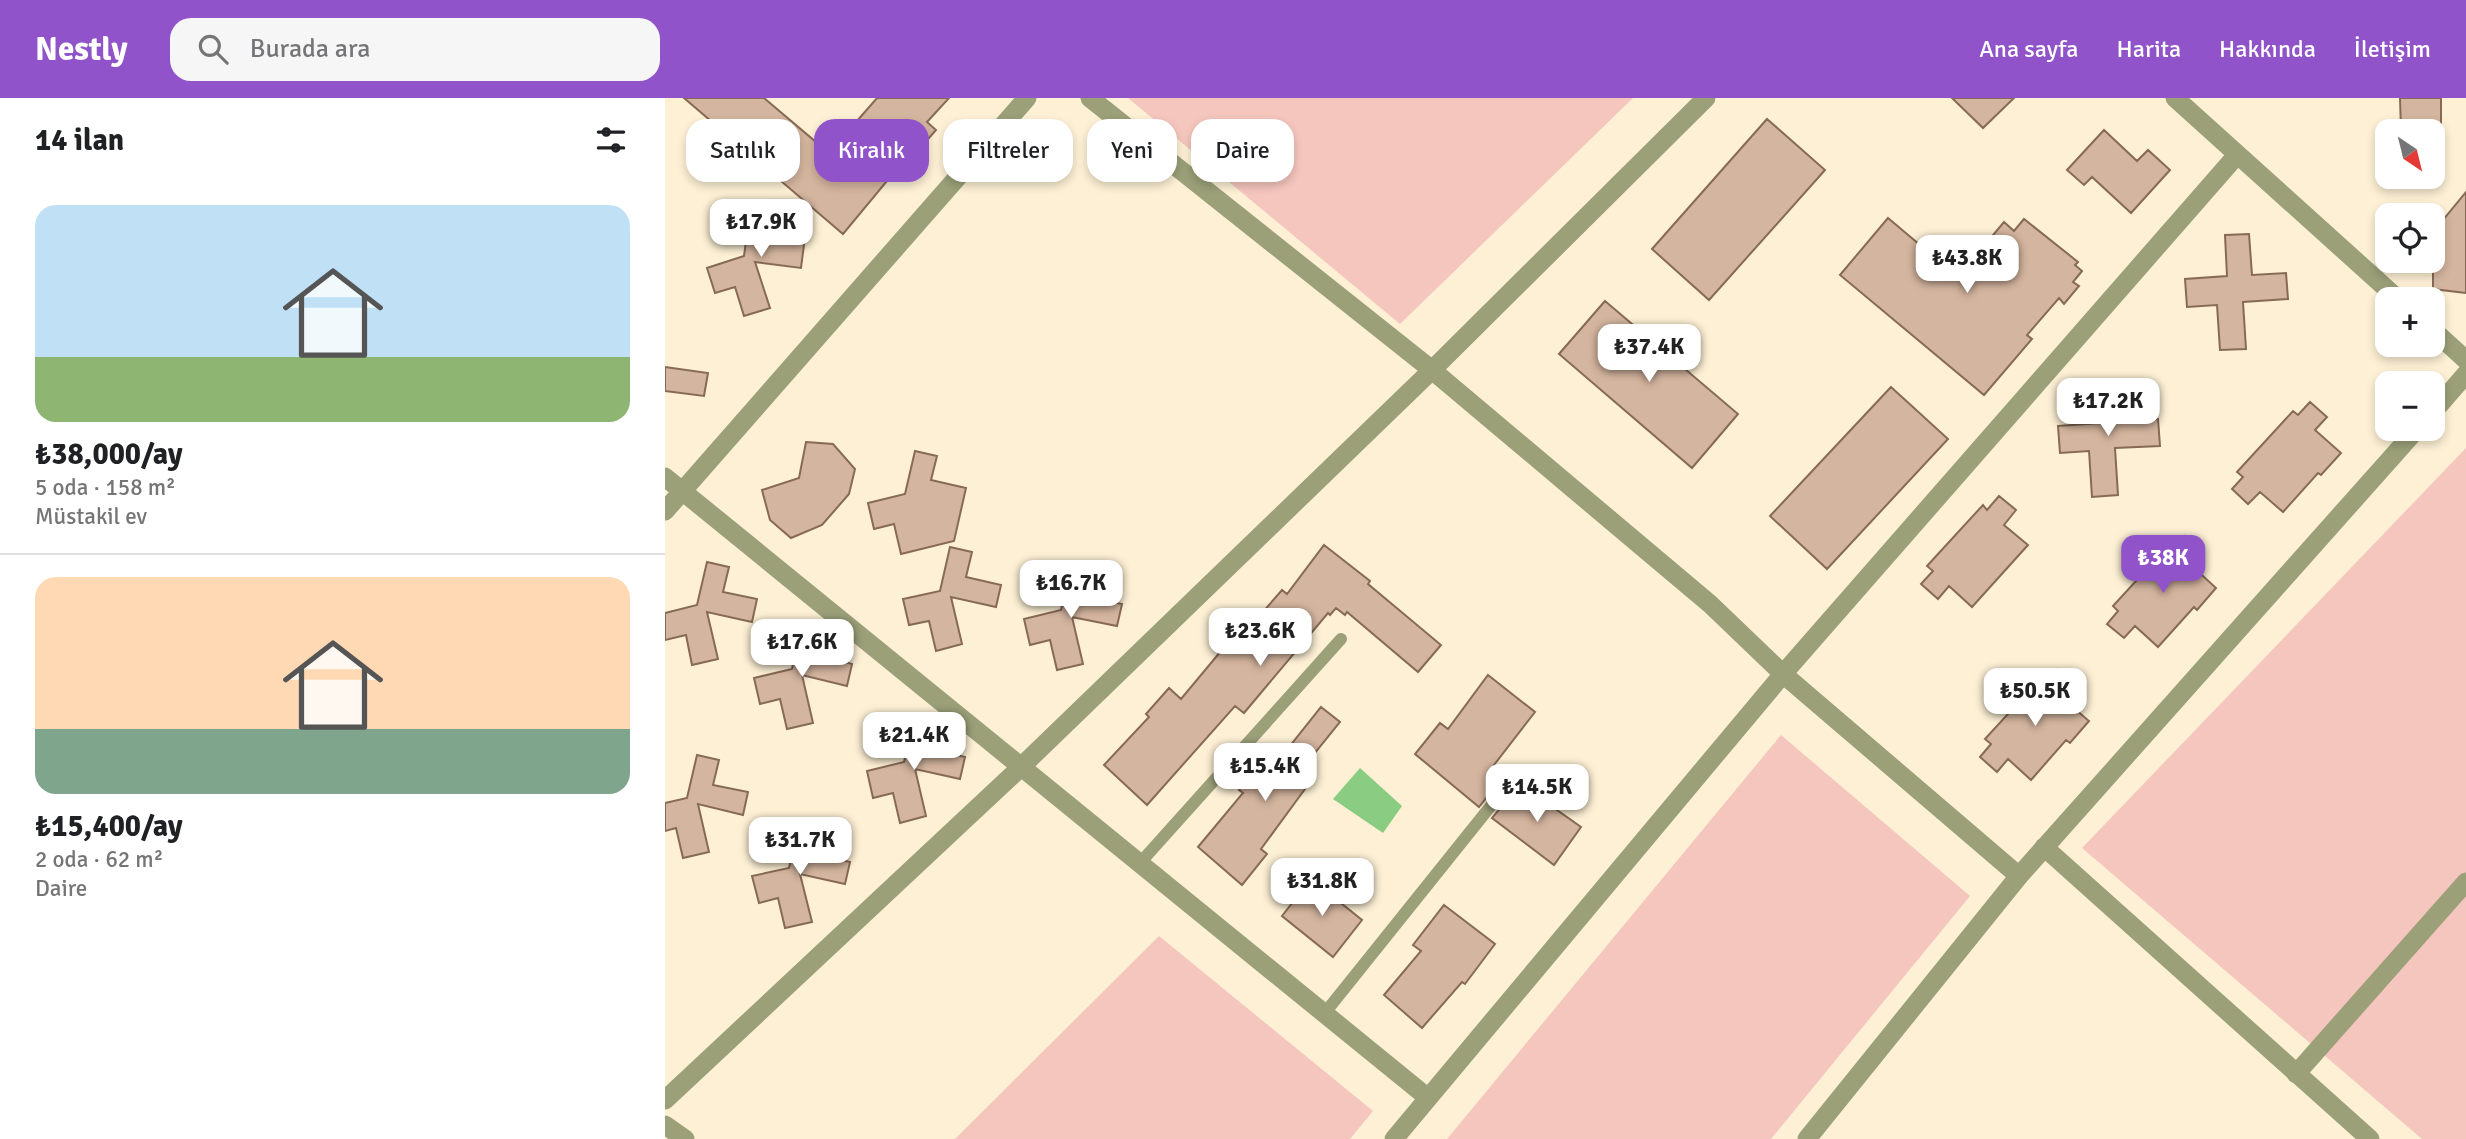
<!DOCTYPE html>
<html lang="tr">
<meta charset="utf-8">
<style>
:root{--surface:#fff;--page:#f6f6f6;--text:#202124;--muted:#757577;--line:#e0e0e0;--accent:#9053ca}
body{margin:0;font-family:Signika,sans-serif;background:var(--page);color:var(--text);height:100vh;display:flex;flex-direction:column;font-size:26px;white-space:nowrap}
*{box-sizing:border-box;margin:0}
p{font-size:23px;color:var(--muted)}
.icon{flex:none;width:38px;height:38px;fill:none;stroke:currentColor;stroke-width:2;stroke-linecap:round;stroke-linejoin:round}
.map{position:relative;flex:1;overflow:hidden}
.details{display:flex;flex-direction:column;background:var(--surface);width:665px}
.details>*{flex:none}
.hud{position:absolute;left:21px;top:21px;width:665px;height:63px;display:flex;gap:14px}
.needle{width:46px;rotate:145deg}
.fabs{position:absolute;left:1710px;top:21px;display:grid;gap:14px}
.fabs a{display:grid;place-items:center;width:70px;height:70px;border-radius:14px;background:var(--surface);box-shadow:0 4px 10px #0003;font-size:35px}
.price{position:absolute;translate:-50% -60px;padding:0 16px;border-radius:14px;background:#fff;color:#222;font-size:23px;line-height:46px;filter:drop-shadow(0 2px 4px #0008)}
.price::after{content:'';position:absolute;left:50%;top:42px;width:21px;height:16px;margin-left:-10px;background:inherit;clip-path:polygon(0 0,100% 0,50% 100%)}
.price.selected{background:var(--accent);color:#fff}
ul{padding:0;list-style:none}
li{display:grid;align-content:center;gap:14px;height:371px;padding:0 35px}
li+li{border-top:2px solid var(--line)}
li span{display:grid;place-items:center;height:217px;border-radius:21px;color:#555}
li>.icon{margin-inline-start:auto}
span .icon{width:126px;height:126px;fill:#fffc;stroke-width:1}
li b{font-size:30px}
h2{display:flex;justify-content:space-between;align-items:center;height:84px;padding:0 35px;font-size:30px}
.tag{padding:0 24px;border-radius:21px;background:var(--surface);box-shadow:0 4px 10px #0003;font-size:24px;line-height:63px}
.tag.selected{background:var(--accent);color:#fff}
header{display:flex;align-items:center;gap:42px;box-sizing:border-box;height:98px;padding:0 35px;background:var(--accent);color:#fff}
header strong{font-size:33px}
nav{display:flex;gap:38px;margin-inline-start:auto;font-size:24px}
.search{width:490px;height:63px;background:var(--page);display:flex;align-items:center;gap:18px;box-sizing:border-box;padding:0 24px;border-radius:21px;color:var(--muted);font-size:26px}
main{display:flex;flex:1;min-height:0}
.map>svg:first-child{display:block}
.green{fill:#f5c6be}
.water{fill:#8acc81}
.building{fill:#d4b59f;stroke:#876a56;stroke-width:2}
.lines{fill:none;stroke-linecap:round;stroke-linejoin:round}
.service{stroke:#9ba079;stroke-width:12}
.minor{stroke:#9ba079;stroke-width:19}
.tertiary{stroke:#9ba079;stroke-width:19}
</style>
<header>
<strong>Nestly</strong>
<div class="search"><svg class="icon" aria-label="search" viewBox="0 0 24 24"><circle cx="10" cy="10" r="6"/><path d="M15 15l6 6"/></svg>Burada ara</div>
<nav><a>Ana sayfa</a><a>Harita</a><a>Hakkında</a><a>İletişim</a></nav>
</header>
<main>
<section class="details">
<h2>14 ilan<svg class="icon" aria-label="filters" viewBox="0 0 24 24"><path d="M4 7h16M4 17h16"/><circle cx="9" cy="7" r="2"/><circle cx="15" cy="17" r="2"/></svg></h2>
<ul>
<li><span style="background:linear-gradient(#bfe0f5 70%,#8fb573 0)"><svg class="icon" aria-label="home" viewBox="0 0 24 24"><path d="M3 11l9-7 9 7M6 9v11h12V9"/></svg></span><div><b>₺38,000/ay</b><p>5 oda · 158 m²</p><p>Müstakil ev</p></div></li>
<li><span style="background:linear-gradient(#ffd9b3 70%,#7fa58c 0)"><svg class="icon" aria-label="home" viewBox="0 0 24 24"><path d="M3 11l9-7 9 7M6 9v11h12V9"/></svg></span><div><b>₺15,400/ay</b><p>2 oda · 62 m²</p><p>Daire</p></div></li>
</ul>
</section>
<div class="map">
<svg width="1801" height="1041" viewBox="0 0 1801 1041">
<rect width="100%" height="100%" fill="#fdf0d5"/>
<path class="green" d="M463 0H968L735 226Z
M1801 350V1041H1757L1417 750Z
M1116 637 1305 798 1106 1041H782Z
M494 838 708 1013 685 1041H290Z"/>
<path class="water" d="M695 670 737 708 718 735 668 701Z"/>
<path class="building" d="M19 0H99L164 55 212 0H284L262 24 271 32 234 74 231 72 178 136Z
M1287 0H1349L1318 30Z
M1735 0H1776V33H1736Z
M1102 21 1160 72 1044 202 987 151Z
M1439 32 1472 63 1483 52 1505 72 1466 115 1427 79 1419 87 1402 72Z
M1801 94V195L1768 191V134Z
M85 114 142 123 136 170 90 164 105 210 79 218 70 189 50 195 42 170 79 158Z
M1223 120 1293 179 1339 124 1349 133 1359 121 1413 164 1410 167 1417 173 1408 184 1414 188 1399 206 1394 200 1362 237 1367 241 1319 297 1175 177Z
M1584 136 1587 177 1621 175 1623 201 1578 204 1581 251 1555 252 1552 207 1522 209 1520 181 1562 178 1560 137Z
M940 203 1073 316 1027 370 894 256Z
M0 269 43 275 39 298 0 293Z
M1457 282 1459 324 1493 321 1495 348 1450 350 1453 397 1427 399 1424 353 1395 355 1393 328 1435 325 1432 284Z
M1226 289 1283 341 1162 471 1105 418Z
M1645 304 1662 319 1650 332 1676 355 1656 377 1653 375 1618 414 1595 394 1583 406 1567 391 1578 379 1572 374 1628 313 1633 317Z
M141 344 168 346 190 371 184 396 157 427 126 440 105 422 97 392 134 380Z
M250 353 272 358 266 382 301 390 289 443 236 456 229 426 209 431 203 405 240 396Z
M1334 398 1351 412 1339 427 1363 447 1307 509 1284 488 1273 501 1256 486 1268 473 1262 468 1318 407 1322 412Z
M1520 438 1537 453 1525 466 1551 490 1532 512 1529 509 1493 549 1470 528 1459 540 1442 526 1453 513 1448 508 1504 447 1508 451Z
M659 447 705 483 703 486 776 547 753 574 682 514 680 517 671 510 665 517 663 515 579 615 570 608 482 707 439 667 484 619 481 616 504 590 516 601 566 541 571 545 617 492 622 496Z
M285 449 307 454 301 479 336 487 331 509 286 499 297 546 271 553 264 523 244 527 238 501 275 493Z
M42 464 64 469 58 494 92 501 87 524 42 514 53 561 27 567 21 537 0 542V515L32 507Z
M406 469 428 474 422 499 457 506 452 528 407 519 418 566 392 572 385 542 365 547 359 521 396 512Z
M136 528 158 533 153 557 187 566 182 588 137 577 148 625 122 631 115 601 95 606 89 580 127 571Z
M1393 571 1410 586 1397 600 1424 623 1405 645 1401 642 1366 682 1343 661 1332 674 1315 659 1326 646 1320 641 1376 580 1381 585Z
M823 577 870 614 829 667 840 676 814 709 750 656 775 625 783 631Z
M656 609 675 624 628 682 640 691 596 751 602 756 577 787 533 749 578 695 574 692 598 660 609 668Z
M249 622 271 626 266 651 300 659 295 681 250 671 261 718 235 725 228 695 208 700 202 673 239 664Z
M32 657 54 662 48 687 83 694 78 717 33 706 44 754 18 760 11 730 0 733V705L22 700Z
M855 686 916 729 889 767 827 720Z
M134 726 157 732 151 756 185 764 180 786 135 776 147 824 120 830 113 800 94 805 87 778 124 770Z
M646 781 697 822 668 859 617 818Z
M779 807 830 846 800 886 797 884 757 930 719 897 756 853 748 847Z"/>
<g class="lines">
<path class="service" d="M475 765 676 541
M659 916 853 674"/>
<path class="minor" d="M425 0 767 272 1045 506 1118 576 1354 778
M1510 0 1733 201
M1768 232 1801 262
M0 379 762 999
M0 413 362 0
M1379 749 1705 1041
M1631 976 1801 784
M0 1002 356 669 767 272 1041 0
M0 1027 20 1041
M729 1041 1118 576 1572 57"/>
<path class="tertiary" d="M1768 314 1801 276
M1142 1041 1354 778 1752 331"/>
</g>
</svg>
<div class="fabs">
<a><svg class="needle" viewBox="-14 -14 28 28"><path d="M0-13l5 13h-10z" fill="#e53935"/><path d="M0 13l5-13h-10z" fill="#757577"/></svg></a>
<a><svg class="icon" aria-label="locate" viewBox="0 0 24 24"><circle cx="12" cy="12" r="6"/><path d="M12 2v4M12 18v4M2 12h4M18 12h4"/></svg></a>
<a>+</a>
<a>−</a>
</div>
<b class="price" style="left:96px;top:161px">₺17.9K</b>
<b class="price" style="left:1302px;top:197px">₺43.8K</b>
<b class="price" style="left:984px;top:286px">₺37.4K</b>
<b class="price" style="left:1443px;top:340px">₺17.2K</b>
<b class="price selected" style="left:1498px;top:497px">₺38K</b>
<b class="price" style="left:406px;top:522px">₺16.7K</b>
<b class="price" style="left:595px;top:570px">₺23.6K</b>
<b class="price" style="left:137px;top:581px">₺17.6K</b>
<b class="price" style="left:1370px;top:630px">₺50.5K</b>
<b class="price" style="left:249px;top:674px">₺21.4K</b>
<b class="price" style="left:600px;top:705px">₺15.4K</b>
<b class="price" style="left:872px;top:726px">₺14.5K</b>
<b class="price" style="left:135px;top:779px">₺31.7K</b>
<b class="price" style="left:657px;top:820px">₺31.8K</b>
<div class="hud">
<a class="tag">Satılık</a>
<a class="tag selected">Kiralık</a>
<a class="tag">Filtreler</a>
<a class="tag">Yeni</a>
<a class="tag">Daire</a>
</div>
</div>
</main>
